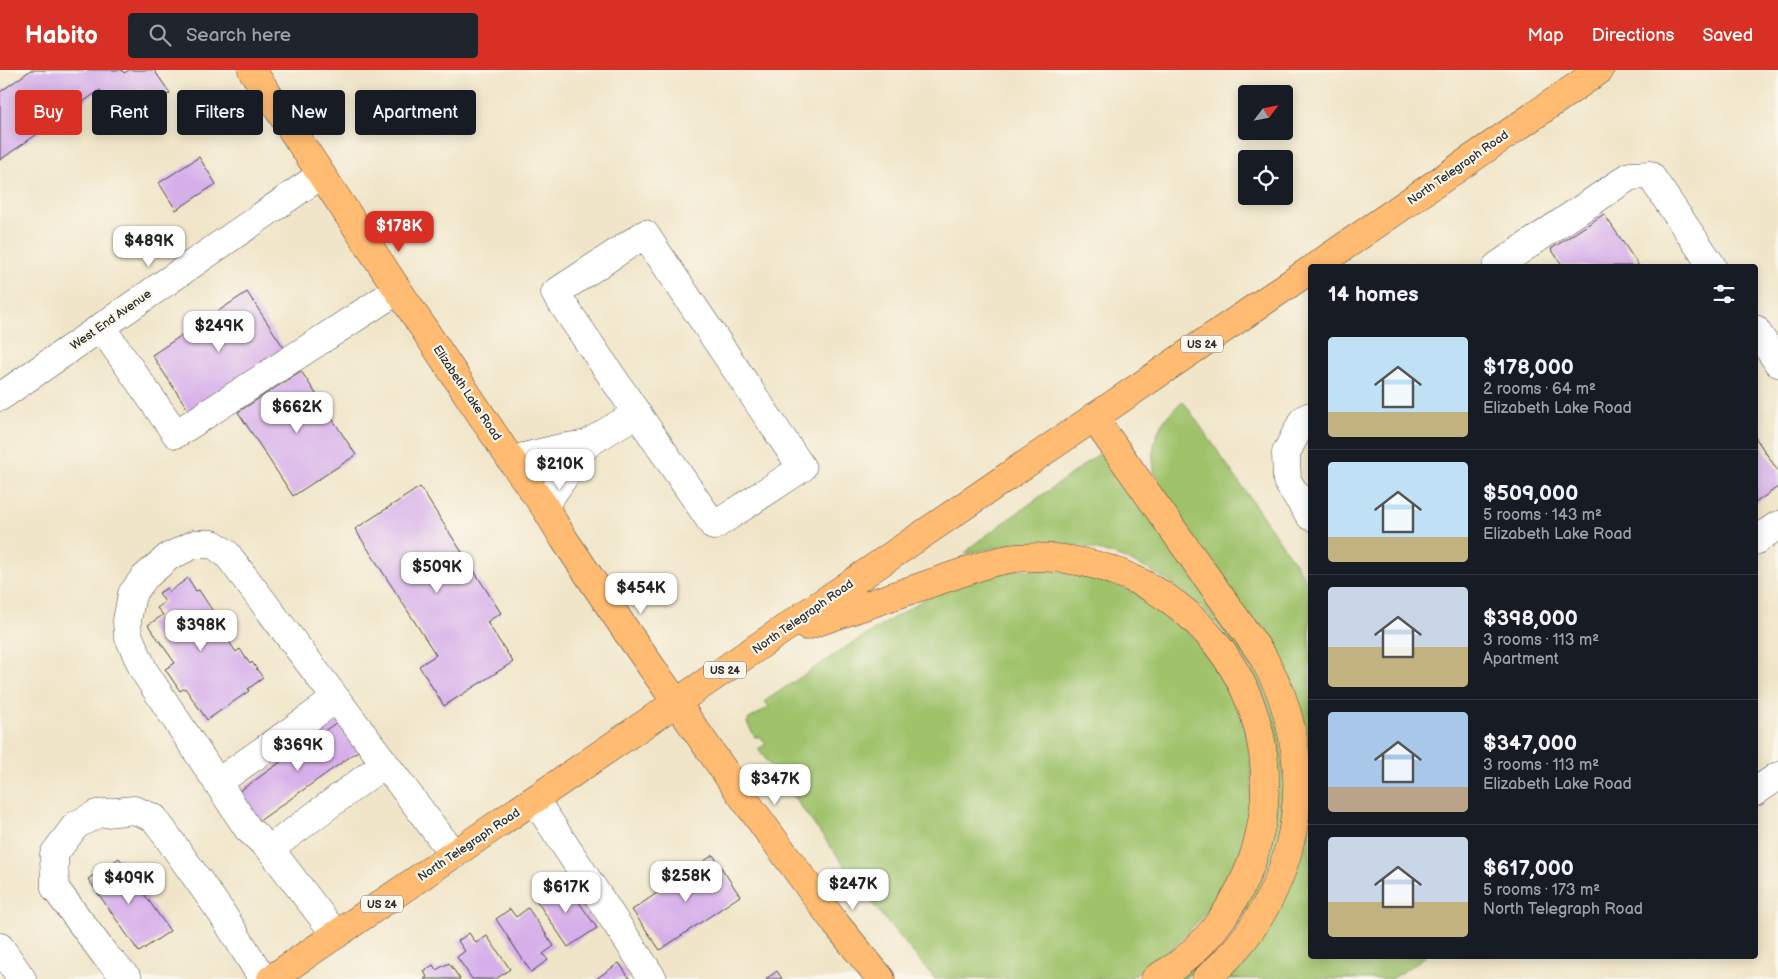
<!DOCTYPE html>
<meta charset="utf-8">
<style>
:root{--surface:#171b24;--page:#20242c;--text:#f1f3f6;--muted:#9ea1a6;--line:#363941;--accent:#d93025}
body{margin:0;font-family:"Balsamiq Sans",sans-serif;background:var(--page);color:var(--text);height:100vh;display:flex;flex-direction:column;font-size:19px;white-space:nowrap}
*{box-sizing:border-box;margin:0}
p{font-size:16px;color:var(--muted)}
.icon{flex:none;width:28px;height:28px;fill:none;stroke:currentColor;stroke-width:2;stroke-linecap:round;stroke-linejoin:round}
.map{position:relative;flex:1;overflow:hidden}
.sheet{position:absolute;left:1308px;top:194px;width:450px;height:695px;display:flex;flex-direction:column;background:var(--surface);border-radius:5px;box-shadow:0 2px 12px #0003}
.sheet>*{flex:none}
.banner{position:absolute;left:15px;top:20px;width:475px;height:45px;display:flex;gap:10px}
.needle{width:32px;rotate:58deg}
.tools{position:absolute;left:1238px;top:15px;display:grid;gap:10px}
.tools a{display:grid;place-items:center;width:55px;height:55px;border-radius:5px;background:var(--surface);box-shadow:0 2px 12px #0003;font-size:25px}
.price{position:absolute;translate:-50% -42px;padding:0 11px;border-radius:10px;background:#fff;color:#222;font-size:16px;line-height:32px;filter:drop-shadow(0 1px 2px #0008)}
.price::after{content:'';position:absolute;left:50%;top:30px;width:15px;height:11px;margin-left:-8px;background:inherit;clip-path:polygon(0 0,100% 0,50% 100%)}
.price.active{background:var(--accent);color:#fff}
ul{padding:0;list-style:none}
li{display:flex;align-items:center;gap:15px;height:125px;padding:0 20px}
li+li{border-top:1px solid var(--line)}
li span{display:grid;place-items:center;flex:none;width:140px;height:100px;border-radius:5px;color:#555}
li>.icon{margin-inline-start:auto}
span .icon{width:60px;height:60px;fill:#fffc;stroke-width:1}
li b{font-size:21px}
h2{display:flex;justify-content:space-between;align-items:center;height:60px;padding:0 20px;font-size:21px}
.pill{padding:0 18px;border-radius:5px;background:var(--surface);box-shadow:0 2px 12px #0003;font-size:18px;line-height:45px}
.pill.active{background:var(--accent);color:#fff}
header{display:flex;align-items:center;gap:30px;box-sizing:border-box;height:70px;padding:0 25px;background:var(--accent);color:#fff}
header strong{font-size:24px}
nav{display:flex;gap:28px;margin-inline-start:auto;font-size:18px}
.search{width:350px;height:45px;background:var(--page);display:flex;align-items:center;gap:12px;box-sizing:border-box;padding:0 18px;border-radius:5px;color:var(--muted);font-size:19px}
.map>svg:first-child{display:block}
.green{fill:#9fc26b;stroke:#65764b}
.building{fill:#d6aeea}
.lines{fill:none;stroke-linecap:round;stroke-linejoin:round}
.minor-casing{stroke:#494743;stroke-width:29}
.major-casing{stroke:#494743;stroke-width:29}
.minor{stroke:#fff;stroke-width:28}
.major{stroke:#febb71;stroke-width:28}
.labels{text-anchor:middle;dominant-baseline:central;stroke-width:4.5;stroke-linejoin:round;paint-order:stroke}
.shield{fill:#fbf7ec;stroke:#696865;stroke-width:1}
.shield-label{font-size:11px;font-weight:bold;fill:#2b2b2b}
.street-label{font-size:12px;fill:#2b2b2b;stroke:#fbf7ec}
</style>
<header>
<strong>Habito</strong>
<div class="search"><svg class="icon" aria-label="search" viewBox="0 0 24 24"><circle cx="10" cy="10" r="6"/><path d="M15 15l6 6"/></svg>Search here</div>
<nav><a>Map</a><a>Directions</a><a>Saved</a></nav>
</header>
<div class="map">
<svg width="1778" height="909" viewBox="0 0 1778 909">
<rect width="100%" height="100%" fill="#fbf7ec"/>
<filter id="ink" filterUnits="userSpaceOnUse"><feTurbulence type="fractalNoise" baseFrequency=".02" numOctaves="2"/><feDisplacementMap in="SourceGraphic" scale="10" xChannelSelector="R" yChannelSelector="G"/><feConvolveMatrix kernelMatrix="1 2 1 2 8 2 1 2 1" color-interpolation-filters="sRGB"/></filter>
<filter id="wash" filterUnits="userSpaceOnUse"><feTurbulence type="fractalNoise" baseFrequency=".0096" numOctaves="4" result="noise"/><feDisplacementMap in="SourceGraphic" scale="20" xChannelSelector="R" yChannelSelector="G"/><feGaussianBlur stdDeviation="1.12" result="paint"/><feColorMatrix in="noise" values="0 0 0 0 0 0 0 0 0 0 0 0 0 0 0 0 0 1.4 0 .05"/><feComposite in="paint" operator="in"/></filter>
<g filter="url(#wash)">
<rect width="100%" height="100%" fill="#f0e5c8"/>
<path class="green" d="M1183 331 1310 515V886H1426L1392 909H1222L1266 856 1304 672 1166 430C1163 422 1157 413 1155 405 1148 374 1159 350 1183 331Z
M1099 384H1103L1255 593 1277 651 1283 687 1284 722 1282 750 1275 782 1262 814 1248 839 1230 865 1212 886 1184 909H1175L1251 824C1253 772 1254 721 1256 669 1256 657 1260 626 1257 616 1254 602 1235 577 1226 565 1183 507 1107 470 1035 473 1012 474 988 479 965 484L973 475Z
M999 499 1079 502 1148 527 1207 579 1226 612 1245 658 1251 694 1252 733 1247 763 1231 803 1205 844 1175 876 1152 896 1128 909H935L879 842 758 679 766 674 761 667H755L747 653 749 649 769 637 765 631 840 581 934 523Z"/>
<g id="blocks">
<path class="building" d="M31 0H122L124 3 129 0H154L170 23 124 56 100 20 0 90V22Z
M199 87 216 114 176 140 159 113Z
M1604 144 1639 196H1563L1551 179Z
M247 222 286 281 191 344 152 285Z
M301 301 356 385 293 426 238 342Z
M1755 367 1778 401V417L1755 433Z
M420 417 501 543 487 552 513 592 444 636 419 596 436 585 355 459Z
M188 508 196 521 199 520 214 543 211 545 236 582 240 579 250 594 252 592 263 608 248 619 249 621 207 650 185 618 180 621 165 599 175 593 148 555 163 545 157 538 165 532 159 523 167 518 169 522Z
M340 650 361 679 255 754 234 725Z
M713 785 740 826 660 880 632 840Z
M119 788 170 861 139 882 88 809Z
M564 811 597 858 568 877 536 830Z
M528 838 554 876 543 884 548 890 531 902 496 849 510 839 516 847Z
M469 863 476 873 487 866 510 899 496 909H472L457 887 465 881 458 871Z
M449 893 460 909H424L427 907 424 901 433 895 436 900Z
M619 893 630 909H596Z
M777 901 782 909H766Z"/>
</g>
</g>
<g filter="url(#ink)">
<use href="#blocks" fill-opacity="0" stroke="#494743" stroke-width="1"/>
<g class="lines">
<g class="minor-casing">
<path id="minor" d="M645 164 802 398 714 456 555 223Z
M1497 196 1630 106 1650 105 1712 196
M101 257 176 364 398 220
M1755 259 1778 293
M0 327 321 105
M1310 346 1303 350 1286 383 1287 411 1310 446
M511 390 560 378 587 374 637 343
M544 436 587 374
M1755 471 1778 455
M217 713 336 629
M1755 722 1778 706
M535 730 653 909
M270 779 384 694
M336 865 270 779 248 759 144 601 128 565 127 551 132 524 144 508 168 487 195 474H213L227 484 454 785
M0 877 22 909
M128 909 105 885 55 818 54 784 76 755 97 744 134 740 154 748 221 842 263 909"/>
</g>
<g class="major-casing">
<path id="major" d="M252 0 511 390 544 436 564 469 629 565 739 722 836 854 881 909
M1316 196 1600 0
M1093 347 1262 585C1269 599 1277 612 1282 627 1318 730 1288 838 1206 909
M806 556 987 494C996 492 1006 489 1016 488 1182 476 1305 629 1253 788 1239 829 1212 869 1177 895 1170 900 1162 904 1155 909
M271 909 1310 200"/>
</g>
<use href="#minor" class="minor"/>
<use href="#major" class="major"/>
</g>
</g>
<g class="labels">
<g class="shield">
<rect x="1181" y="265.5" width="42" height="17" rx="4"/>
<rect x="704" y="591.5" width="42" height="17" rx="4"/>
<rect x="361" y="825.5" width="42" height="17" rx="4"/>
</g>
<g class="shield-label">
<text x="1202" y="274">US 24</text>
<text x="725" y="600">US 24</text>
<text x="382" y="834">US 24</text>
</g>
<g class="street-label">
<text transform="translate(1458 98) rotate(-35)">North Telegraph Road</text>
<text transform="translate(111 250) rotate(-35)">West End Avenue</text>
<text transform="translate(467 323) rotate(56)">Elizabeth Lake Road</text>
<text transform="translate(803 547) rotate(-35)">North Telegraph Road</text>
<text transform="translate(469 775) rotate(-34)">North Telegraph Road</text>
</g>
</g>
</svg>
<div class="tools">
<a><svg class="needle" viewBox="-14 -14 28 28"><path d="M0-13l5 13h-10z" fill="#e53935"/><path d="M0 13l5-13h-10z" fill="#9ea1a6"/></svg></a>
<a><svg class="icon" aria-label="locate" viewBox="0 0 24 24"><circle cx="12" cy="12" r="6"/><path d="M12 2v4M12 18v4M2 12h4M18 12h4"/></svg></a>
</div>
<b class="price active" style="left:399px;top:183px">$178K</b>
<b class="price" style="left:149px;top:198px">$489K</b>
<b class="price" style="left:219px;top:283px">$249K</b>
<b class="price" style="left:297px;top:364px">$662K</b>
<b class="price" style="left:560px;top:421px">$210K</b>
<b class="price" style="left:437px;top:524px">$509K</b>
<b class="price" style="left:641px;top:545px">$454K</b>
<b class="price" style="left:201px;top:582px">$398K</b>
<b class="price" style="left:298px;top:702px">$369K</b>
<b class="price" style="left:775px;top:736px">$347K</b>
<b class="price" style="left:686px;top:833px">$258K</b>
<b class="price" style="left:129px;top:835px">$409K</b>
<b class="price" style="left:853px;top:841px">$247K</b>
<b class="price" style="left:566px;top:844px">$617K</b>
<div class="banner">
<a class="pill active">Buy</a>
<a class="pill">Rent</a>
<a class="pill">Filters</a>
<a class="pill">New</a>
<a class="pill">Apartment</a>
</div>
<section class="sheet">
<h2>14 homes<svg class="icon" aria-label="filters" viewBox="0 0 24 24"><path d="M4 7h16M4 17h16"/><circle cx="9" cy="7" r="2"/><circle cx="15" cy="17" r="2"/></svg></h2>
<ul>
<li><span style="background:linear-gradient(#bfe0f5 75%,#c2b280 0)"><svg class="icon" aria-label="home" viewBox="0 0 24 24"><path d="M3 11l9-7 9 7M6 9v11h12V9"/></svg></span><div><b>$178,000</b><p>2 rooms · 64 m²</p><p>Elizabeth Lake Road</p></div></li>
<li><span style="background:linear-gradient(#bfe0f5 75%,#c2b280 0)"><svg class="icon" aria-label="home" viewBox="0 0 24 24"><path d="M3 11l9-7 9 7M6 9v11h12V9"/></svg></span><div><b>$509,000</b><p>5 rooms · 143 m²</p><p>Elizabeth Lake Road</p></div></li>
<li><span style="background:linear-gradient(#c9d6e8 60%,#c2b280 0)"><svg class="icon" aria-label="home" viewBox="0 0 24 24"><path d="M3 11l9-7 9 7M6 9v11h12V9"/></svg></span><div><b>$398,000</b><p>3 rooms · 113 m²</p><p>Apartment</p></div></li>
<li><span style="background:linear-gradient(#a9c7e8 75%,#b9a48a 0)"><svg class="icon" aria-label="home" viewBox="0 0 24 24"><path d="M3 11l9-7 9 7M6 9v11h12V9"/></svg></span><div><b>$347,000</b><p>3 rooms · 113 m²</p><p>Elizabeth Lake Road</p></div></li>
<li><span style="background:linear-gradient(#c9d6e8 65%,#c2b280 0)"><svg class="icon" aria-label="home" viewBox="0 0 24 24"><path d="M3 11l9-7 9 7M6 9v11h12V9"/></svg></span><div><b>$617,000</b><p>5 rooms · 173 m²</p><p>North Telegraph Road</p></div></li>
</ul>
</section>
</div>
